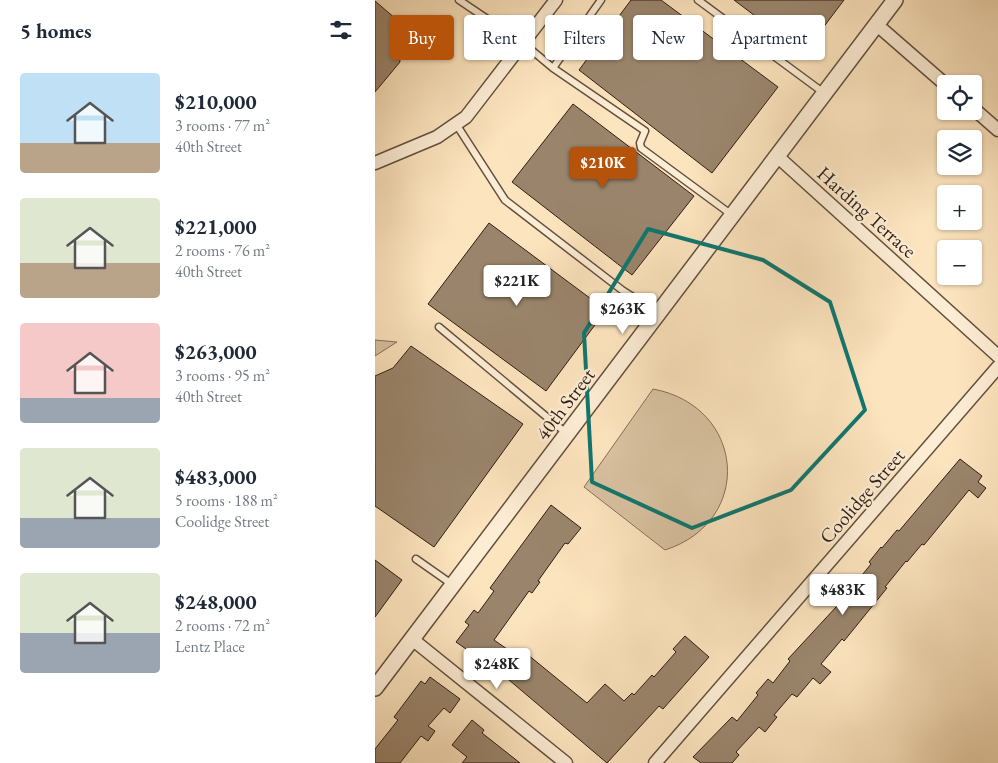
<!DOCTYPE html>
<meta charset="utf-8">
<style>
:root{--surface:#fff;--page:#f2f2f3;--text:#1f2937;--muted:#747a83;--accent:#b45309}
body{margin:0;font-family:"EB Garamond",serif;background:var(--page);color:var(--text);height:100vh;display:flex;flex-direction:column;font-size:19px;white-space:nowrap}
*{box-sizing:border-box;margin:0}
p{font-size:16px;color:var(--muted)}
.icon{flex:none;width:28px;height:28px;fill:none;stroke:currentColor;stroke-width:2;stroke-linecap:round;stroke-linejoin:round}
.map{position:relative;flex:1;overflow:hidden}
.sheet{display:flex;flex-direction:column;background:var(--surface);width:375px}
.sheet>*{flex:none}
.top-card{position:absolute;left:15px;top:15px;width:475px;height:45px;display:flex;gap:10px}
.controls{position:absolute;left:562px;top:75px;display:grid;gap:10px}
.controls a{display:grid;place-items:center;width:45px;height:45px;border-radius:5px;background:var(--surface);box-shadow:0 1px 4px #0004;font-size:25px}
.price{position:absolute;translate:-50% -42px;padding:0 11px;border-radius:5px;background:#fff;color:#222;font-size:16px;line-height:32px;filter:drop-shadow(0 1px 2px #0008)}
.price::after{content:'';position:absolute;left:50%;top:30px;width:15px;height:11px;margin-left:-8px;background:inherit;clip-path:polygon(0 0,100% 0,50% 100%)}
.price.current{background:var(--accent);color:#fff}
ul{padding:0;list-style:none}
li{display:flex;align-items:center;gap:15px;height:125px;padding:0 20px}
li span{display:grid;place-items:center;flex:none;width:140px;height:100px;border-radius:5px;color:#555}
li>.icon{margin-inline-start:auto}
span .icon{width:60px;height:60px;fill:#fffc;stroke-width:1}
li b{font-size:21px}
h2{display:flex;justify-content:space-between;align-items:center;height:60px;padding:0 20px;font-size:21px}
.tag{padding:0 18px;border-radius:5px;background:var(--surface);box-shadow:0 1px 4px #0004;font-size:18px;line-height:45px}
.tag.current{background:var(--accent);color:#fff}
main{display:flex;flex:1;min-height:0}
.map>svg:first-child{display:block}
.green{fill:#d9c2a1;stroke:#84705a}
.building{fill:#9a856c;stroke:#301e13}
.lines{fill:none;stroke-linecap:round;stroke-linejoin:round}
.service-casing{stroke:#63503e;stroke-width:9}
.minor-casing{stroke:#63503e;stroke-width:15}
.tertiary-casing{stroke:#63503e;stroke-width:18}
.service{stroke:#fdedd5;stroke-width:6}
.minor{stroke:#fdedd5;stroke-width:12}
.tertiary{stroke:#fdedd5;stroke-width:15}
.marked{fill:none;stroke:#0f766e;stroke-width:4;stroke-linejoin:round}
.labels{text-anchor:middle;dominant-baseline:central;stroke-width:4.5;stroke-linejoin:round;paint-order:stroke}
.street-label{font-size:20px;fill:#301e13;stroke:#fdedd5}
</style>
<main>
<section class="sheet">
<h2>5 homes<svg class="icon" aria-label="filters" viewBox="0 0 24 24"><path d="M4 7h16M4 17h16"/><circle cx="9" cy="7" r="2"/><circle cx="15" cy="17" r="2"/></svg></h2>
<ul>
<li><span style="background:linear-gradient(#bfe0f5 70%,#b9a48a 0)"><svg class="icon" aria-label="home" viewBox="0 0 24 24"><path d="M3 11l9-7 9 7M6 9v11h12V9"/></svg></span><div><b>$210,000</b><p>3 rooms · 77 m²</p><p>40th Street</p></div></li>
<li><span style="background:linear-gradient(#dfe7d0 65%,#b9a48a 0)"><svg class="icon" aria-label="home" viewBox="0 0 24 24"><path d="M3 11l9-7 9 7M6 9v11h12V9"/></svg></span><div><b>$221,000</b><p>2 rooms · 76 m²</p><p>40th Street</p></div></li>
<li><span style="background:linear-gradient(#f6c9c9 75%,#9aa5b1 0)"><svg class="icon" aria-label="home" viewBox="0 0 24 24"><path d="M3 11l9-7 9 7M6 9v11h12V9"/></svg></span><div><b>$263,000</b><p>3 rooms · 95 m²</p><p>40th Street</p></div></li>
<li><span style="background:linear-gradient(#dfe7d0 70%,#9aa5b1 0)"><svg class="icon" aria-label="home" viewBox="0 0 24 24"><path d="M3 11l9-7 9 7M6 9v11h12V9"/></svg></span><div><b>$483,000</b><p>5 rooms · 188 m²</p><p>Coolidge Street</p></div></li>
<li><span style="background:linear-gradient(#dfe7d0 60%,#9aa5b1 0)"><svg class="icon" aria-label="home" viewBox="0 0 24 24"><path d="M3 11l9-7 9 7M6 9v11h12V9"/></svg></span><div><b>$248,000</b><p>2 rooms · 72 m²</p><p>Lentz Place</p></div></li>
</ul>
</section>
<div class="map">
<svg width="623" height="763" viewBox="0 0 623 763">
<rect width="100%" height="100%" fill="#fce4be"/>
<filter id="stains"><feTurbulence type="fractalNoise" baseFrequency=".004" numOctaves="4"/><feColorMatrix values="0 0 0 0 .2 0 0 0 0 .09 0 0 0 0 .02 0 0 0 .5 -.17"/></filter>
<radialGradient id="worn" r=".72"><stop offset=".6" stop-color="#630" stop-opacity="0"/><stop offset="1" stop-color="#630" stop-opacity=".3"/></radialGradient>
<path class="green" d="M0 340 22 342 0 356Z
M278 389C370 406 380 521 290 550L209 487Z"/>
<path class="building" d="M256 0H286L403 87 337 173 204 70Z
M359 0H469L429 53Z
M0 1 21 19 25 62 0 92Z
M198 104 319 196 257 275 137 182Z
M114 223 231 310 171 391 53 304Z
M36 346 148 424 59 547 0 506V376L18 368Z
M585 459 607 476 603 482 611 488 603 498 594 490 549 545 547 544 532 562 531 561 510 587 512 588 469 641 467 639 446 664 456 672 445 684 438 678 422 697 417 694 399 715 402 717 390 732 384 727 361 752 364 755 357 763H326L318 757 357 717 362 721 383 695 381 693 393 679 398 683 415 661 413 659 462 606 496 564 494 562 506 547 507 548 522 530 524 531Z
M176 505 206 528 193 544 190 543 163 581 165 582 157 593 154 591 119 640 142 656 147 650 212 703 230 684 249 701 257 693 259 695 277 675 279 677 301 652 298 649 310 636 334 657 288 709 284 706 232 763 127 674 81 642 94 625 90 622 99 610 103 613 119 591 115 588Z
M0 560 27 580 0 617Z
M55 677 85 699 75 713 69 708 53 726 60 731 53 741 46 736 25 763H0V749L23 720 19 717 46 681 50 684Z
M97 720 109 730 107 733 145 763H87L92 757 77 745Z"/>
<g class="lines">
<g class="service-casing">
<path id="service" d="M84 0 148 43 178 68 270 131 265 143 266 148 357 215
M323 0 449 93
M178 68 226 0
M81 124 130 200 247 290 283 313
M64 327 191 433
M41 559 78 585"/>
</g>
<g class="minor-casing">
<path id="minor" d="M501 24 571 85
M599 109 623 130
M402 156 623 356
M0 163 62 137 91 117 181 0
M37 639 191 763
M280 763 623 367"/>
</g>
<g class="tertiary-casing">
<path id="tertiary" d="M0 688 520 0"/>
</g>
<use href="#service" class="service"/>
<use href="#minor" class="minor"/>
<use href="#tertiary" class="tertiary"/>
</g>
<path class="marked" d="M273 229 388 260 455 302 490 410 416 490 317 528 217 482 209 333Z"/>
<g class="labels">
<g class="street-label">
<text transform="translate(492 212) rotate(42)">Harding Terrace</text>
<text transform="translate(190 404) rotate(-53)">40th Street</text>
<text transform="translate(487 496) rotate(-49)">Coolidge Street</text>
</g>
</g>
<rect width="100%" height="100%" filter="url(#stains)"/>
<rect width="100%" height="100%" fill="url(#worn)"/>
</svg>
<div class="controls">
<a><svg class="icon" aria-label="locate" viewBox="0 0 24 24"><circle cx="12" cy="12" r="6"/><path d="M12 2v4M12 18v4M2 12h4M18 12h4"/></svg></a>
<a><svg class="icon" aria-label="layers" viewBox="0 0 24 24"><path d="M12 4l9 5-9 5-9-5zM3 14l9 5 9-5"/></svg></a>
<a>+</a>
<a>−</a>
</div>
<b class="price current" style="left:228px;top:189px">$210K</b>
<b class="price" style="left:142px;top:307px">$221K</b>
<b class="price" style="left:248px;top:335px">$263K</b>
<b class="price" style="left:468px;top:616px">$483K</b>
<b class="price" style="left:122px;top:690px">$248K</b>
<div class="top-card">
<a class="tag current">Buy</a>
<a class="tag">Rent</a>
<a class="tag">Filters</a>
<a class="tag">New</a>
<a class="tag">Apartment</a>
</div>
</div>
</main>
